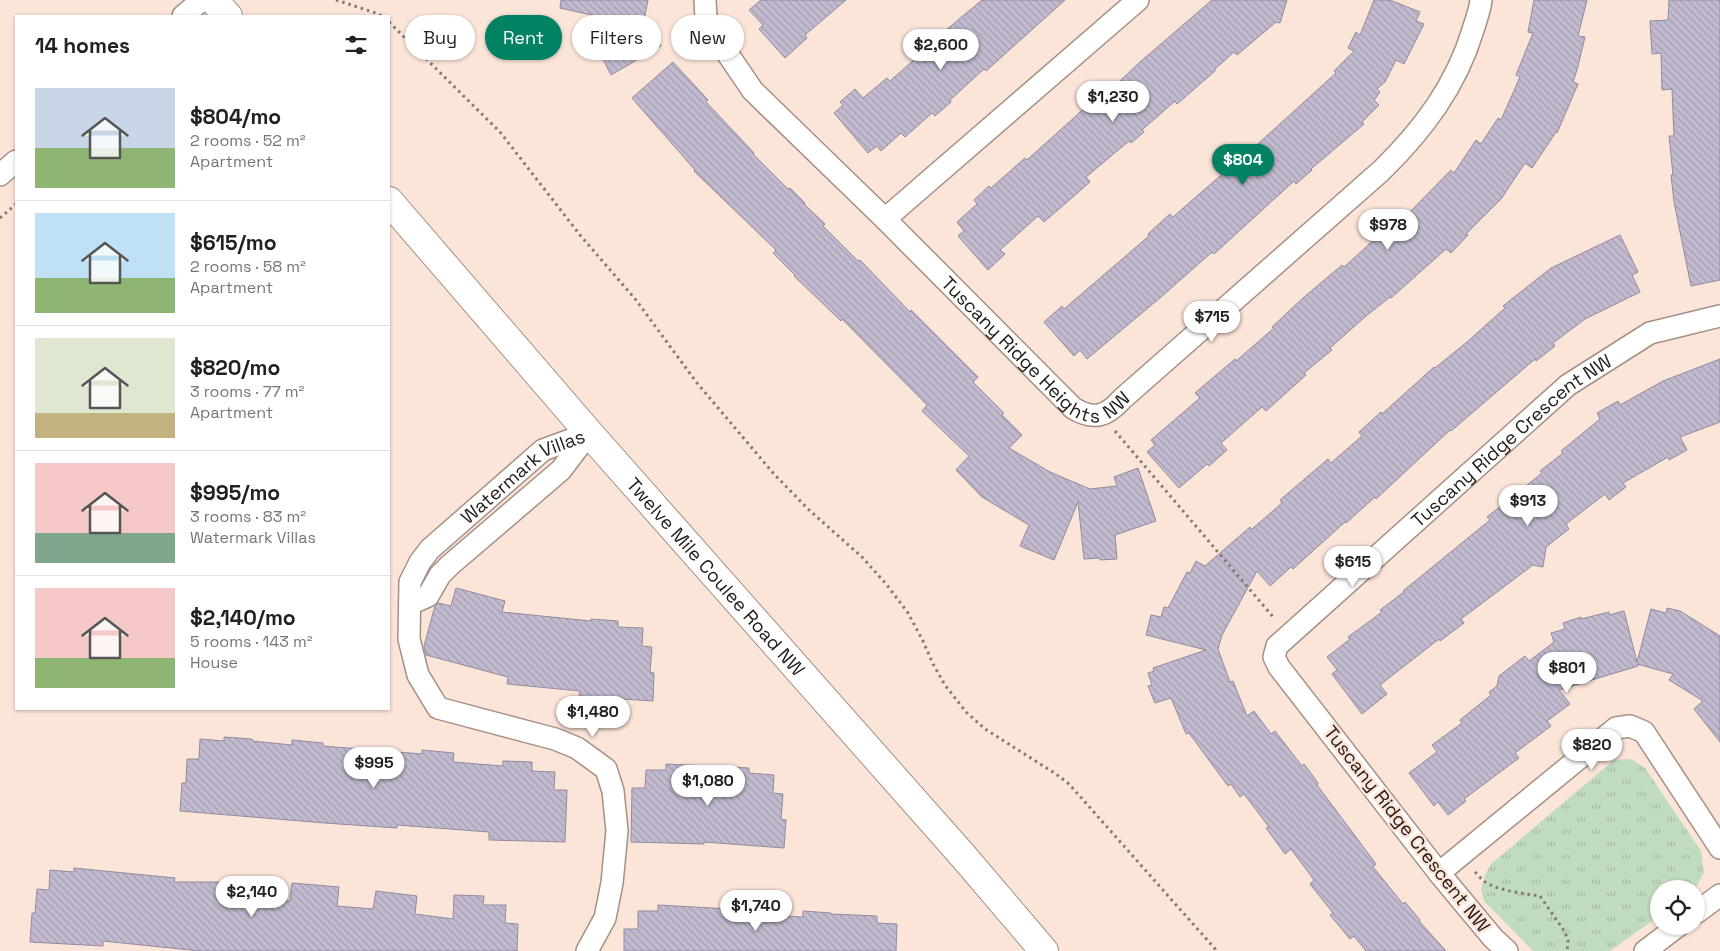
<!DOCTYPE html>
<meta charset="utf-8">
<style>
:root{--surface:#fff;--page:#f2f2f2;--text:#202124;--muted:#757577;--line:#e0e0e0;--accent:#008263}
body{margin:0;font-family:"Space Grotesk",sans-serif;background:var(--page);color:var(--text);height:100vh;display:flex;flex-direction:column;font-size:19px;white-space:nowrap}
*{box-sizing:border-box;margin:0}
p{font-size:16px;color:var(--muted)}
.icon{flex:none;width:28px;height:28px;fill:none;stroke:currentColor;stroke-width:2;stroke-linecap:round;stroke-linejoin:round}
.map{position:relative;flex:1;overflow:hidden}
.side{position:absolute;left:15px;top:15px;width:375px;height:695px;display:flex;flex-direction:column;background:var(--surface);border-radius:0px;box-shadow:0 1px 4px #0004}
.side>*{flex:none}
.banner{position:absolute;left:405px;top:15px;width:475px;height:45px;display:flex;gap:10px}
.controls{position:absolute;left:1650px;top:880px;display:grid;gap:10px}
.controls a{display:grid;place-items:center;width:55px;height:55px;border-radius:50%;background:var(--surface);box-shadow:0 1px 4px #0004;font-size:25px}
.price{position:absolute;translate:-50% -42px;padding:0 11px;border-radius:18px;background:#fff;color:#222;font-size:16px;line-height:32px;filter:drop-shadow(0 1px 2px #0008)}
.price::after{content:'';position:absolute;left:50%;top:30px;width:15px;height:11px;margin-left:-8px;background:inherit;clip-path:polygon(0 0,100% 0,50% 100%)}
.price.on{background:var(--accent);color:#fff}
ul{padding:0;list-style:none}
li{display:flex;align-items:center;gap:15px;height:125px;padding:0 20px}
li+li{border-top:1px solid var(--line)}
li span{display:grid;place-items:center;flex:none;width:140px;height:100px;border-radius:0px;color:#555}
li>.icon{margin-inline-start:auto}
span .icon{width:60px;height:60px;fill:#fffc;stroke-width:1}
li b{font-size:21px}
h2{display:flex;justify-content:space-between;align-items:center;height:60px;padding:0 20px;font-size:21px}
.chip{padding:0 18px;border-radius:22px;background:var(--surface);box-shadow:0 1px 4px #0004;font-size:18px;line-height:45px}
.chip.on{background:var(--accent);color:#fff}
.map>svg:first-child{display:block}
.park{fill:url(#park-tufts)}
.building{fill:url(#building-back-hatch);stroke:#928b9e}
.lines{fill:none;stroke-linecap:round;stroke-linejoin:round}
.street-casing{stroke:#a59085;stroke-width:24}
.secondary-casing{stroke:#a59085;stroke-width:30}
.path{stroke:#85776f;stroke-width:3;stroke-dasharray:2.5 4;stroke-linecap:butt}
.street{stroke:#fff;stroke-width:21}
.secondary{stroke:#fff;stroke-width:28}
.labels{text-anchor:middle;dominant-baseline:central;stroke-width:5;stroke-linejoin:round;paint-order:stroke}
.street-label{font-size:19px;fill:#231b17;stroke:#fbe4d8}
</style>
<div class="map">
<svg width="1720" height="951" viewBox="0 0 1720 951">
<defs>
<pattern id="park-tufts" width="24" height="20" patternUnits="userSpaceOnUse" patternTransform="scale(1.25)"><rect width="24" height="20" fill="#c1dbbe"/><path d="M3 7l-1-3M5 7V3M7 7l1-3M15 17l-1-3M17 17v-4M19 17l1-3" fill="none" stroke="#a6bba3"/></pattern>
<pattern id="building-back-hatch" width="6" height="6" patternUnits="userSpaceOnUse" patternTransform="scale(1.25)"><rect width="6" height="6" fill="#c2bacf"/><path d="M-1 5l2 2M0 0l6 6M5-1l2 2" fill="none" stroke="#a69fb1"/></pattern>
</defs>
<rect width="100%" height="100%" fill="#fbe4d8"/>
<path class="park" d="M1631 759 1645 768 1701 851 1704 873 1695 889H1659V916L1610 951H1533L1484 901 1481 889 1485 875 1491 864 1614 760Z"/>
<path class="building" d="M561 0H648L644 20 646 19 661 46 611 75 597 47 636 25 560 8Z
M761 0H846L805 35 807 38 785 58 759 29 763 25 749 10Z
M982 0H1065L986 71 984 69 950 100 951 102 935 116 932 113 905 137 901 133 881 151 877 146 868 153 834 113 843 105 840 102 855 89 863 98 887 78 890 81 924 51 922 49 939 33 940 35Z
M1212 0H1287L1280 23 1276 22 1237 55 1234 52 1215 69V71L1177 104 1175 101 1142 130 1144 132 1131 143 1129 141 1086 177 1090 182 1044 222 1038 216 1000 250 1005 254 988 270 958 236 964 231 957 222 977 204 974 200 989 186 991 188 1025 158 1027 160 1098 96 1101 99 1140 62Z
M1374 0H1390L1420 12 1416 21 1424 24 1404 64 1396 60 1385 82 1377 89 1380 92 1374 100 1379 105 1362 122 1364 124 1311 169 1312 170 1296 184 1294 181 1214 254 1212 252 1161 297 1087 359 1080 350 1074 356 1044 322 1062 306 1064 309 1149 236 1148 234 1170 214 1173 217 1197 196 1235 163 1232 160 1246 149 1249 152 1336 73 1334 71 1354 51 1348 48 1356 32 1360 35Z
M1534 0H1587L1578 36 1585 37 1577 70 1573 82 1578 84 1557 133 1556 132 1532 168 1525 163 1501 199 1466 234 1468 235 1451 253 1446 249 1391 298 1390 297 1366 316 1330 348 1332 350 1304 373 1306 375 1266 411 1262 407 1221 443 1227 450 1209 466 1207 464 1179 488 1147 452 1155 445 1151 440 1200 398 1195 393 1235 359 1236 361 1274 328 1272 327 1303 298 1342 265 1344 267 1399 217 1402 220 1451 170 1454 173 1476 140 1481 144 1498 118 1501 120 1520 77 1516 75 1533 33 1528 32Z
M1669 0H1720V280L1691 286 1674 202 1671 175H1673L1669 136H1674L1672 89 1662 90 1661 53 1652 54 1650 21 1668 20Z
M673 62 708 100 706 102 754 153 753 154 788 189 790 188 805 203 804 204 825 224 823 226 858 261 860 260 910 312 911 310 978 377 973 382 1004 413 1002 415 1022 435 1009 448 1050 472 1090 489 1117 486 1114 477 1138 468 1156 521 1115 535 1117 559 1100 560V558L1084 559 1078 502 1054 560 1020 546 1029 525 982 497 956 470 969 456 922 411 927 405 842 319 841 321 794 276 795 275 773 253 776 250 694 171 695 170 632 98Z
M1620 235 1638 272 1632 275 1640 292 1585 319 1553 343 1555 346 1536 361 1535 359 1451 431 1450 430 1376 499 1375 497 1346 523 1345 522 1293 569 1291 567 1270 586 1257 571 1222 635 1218 649 1230 682 1233 681 1247 716 1254 711 1271 734 1275 731 1302 766 1304 764 1318 783 1317 785 1376 864 1373 867 1403 904 1405 902 1420 920 1419 921 1446 951H1366L1354 936 1350 939 1330 915 1333 913 1310 884 1314 880 1291 849 1285 854 1266 828 1269 827 1244 794 1240 797 1231 784 1228 786 1189 733 1186 734 1171 698 1155 703 1148 686 1152 685 1148 673 1154 671 1153 668 1206 650 1146 635 1151 615 1161 617 1164 607 1168 608 1187 572 1190 573 1196 561 1205 566 1250 527 1252 529 1282 503 1280 500 1328 459 1331 463 1362 436 1359 432 1381 412 1382 414 1434 367 1435 368 1467 342 1505 308 1503 306 1551 268Z
M1720 359V422L1680 437 1687 450 1669 460 1668 457 1623 483 1626 487 1609 500 1605 494 1566 524 1569 529 1546 547 1543 567 1533 565 1461 619 1464 623 1440 641 1439 639 1380 685 1387 694 1362 714 1332 674 1337 670 1327 657 1350 639 1348 637 1382 612 1380 610 1404 592 1403 591 1490 520 1487 517 1542 473 1540 471 1563 453 1561 451 1600 419 1597 413 1618 401 1620 405 1663 381Z
M456 588 505 601 502 612 591 621V619L618 621V627L643 628 642 646 652 647 650 672 654 673 653 701 579 696 580 691 507 684 508 677 426 655 424 646 435 606 438 603 451 606Z
M1667 608 1680 611 1720 636V742L1694 709 1703 701 1669 680 1673 674 1637 664 1638 666 1559 690 1570 704 1547 721 1551 726 1515 753 1519 758 1464 799 1466 801 1448 815 1438 802 1434 806 1409 773 1437 752 1432 745 1462 723 1460 720 1491 695 1489 692 1497 686 1499 676 1525 656 1529 661 1554 642 1551 633 1565 629 1563 623 1581 617V619L1609 612V615L1624 611 1637 662 1651 609 1666 613Z
M224 737 252 739V741L292 745V740L323 743V746L422 754V750L454 753 453 762 503 766V761L532 762V771L555 772 554 790H567L565 842 489 840V832L397 825V828L325 823 180 811 182 783H186L187 759H199L200 739 224 741Z
M666 764 749 768V773L774 775 773 793 783 794 781 819 786 820 784 848 704 842V844L631 842 632 788H645L646 770H666Z
M74 868 175 878 174 882H229V877H256V899L290 901 292 883 339 887 337 906 373 909 376 891 417 896 415 914 453 919 454 895 484 896 483 905H506L505 923 518 924 517 951H200L103 941V946L30 942 32 913H35L37 889 49 890 50 870 74 872Z
M658 905 748 910V914L803 917V911L831 913V914L877 916V923L897 924 896 951H624V929H638V911H658Z"/>
<g class="lines">
<g class="street-casing">
<g id="street">
<path id="s1" d="M705 0 706 18 710 28 753 91 885 219 1073 408C1094 421 1107 416 1122 399L1381 171C1423 130 1456 86 1473 30 1476 20 1480 10 1481 0"/>
<path d="M183 16 202 0"/>
<path d="M0 175 16 161"/>
<path d="M885 219 1138 0"/>
<path d="M410 604 428 596 440 575 450 565 561 470 589 433"/>
<path d="M1439 873 1616 728 1630 726 1644 732 1720 848"/>
<path d="M1696 913 1720 895"/>
<path id="s2" d="M587 951 605 918 612 883 617 831 613 791 606 769 577 748 555 739 438 708 418 675 409 639 410 582 420 562 430 549 543 450 589 433"/>
<path id="s3" d="M1507 951 1493 938 1439 873 1279 667 1274 657 1277 646 1568 385 1650 333 1720 316"/>
<path d="M1645 951 1678 926"/>
</g>
</g>
<g class="secondary-casing">
<g id="secondary">
<path d="M213 0 228 16"/>
<path id="s4" d="M389 201 589 433 964 857 1044 951"/>
</g>
</g>
<path class="path" d="M336 0 379 14 382 16
M389 22 500 132 580 235 636 300 697 383 774 474 808 509 862 557 887 585 908 613 923 641 933 664 945 685 966 712 985 729 1056 774 1069 784 1217 951
M0 218 16 204
M1115 431 1274 618
M1475 872C1478 875 1481 879 1484 881 1494 890 1526 894 1540 896L1565 932 1568 941 1567 951"/>
<use href="#street" class="street"/>
<use href="#secondary" class="secondary"/>
</g>
<g class="labels">
<g class="street-label">
<text stroke="none"><textPath href="#s1" startOffset="496">Tuscany Ridge Heights NW</textPath></text>
<text stroke="none"><textPath href="#s3" startOffset="699">Tuscany Ridge Crescent NW</textPath></text>
<text stroke="none"><textPath href="#s2" startOffset="660">Watermark Villas</textPath></text>
<text stroke="none"><textPath href="#s4" startOffset="498">Twelve Mile Coulee Road NW</textPath></text>
<text transform="translate(1407 829) rotate(52)">Tuscany Ridge Crescent NW</text>
</g>
</g>
</svg>
<div class="controls">
<a><svg class="icon" aria-label="locate" viewBox="0 0 24 24"><circle cx="12" cy="12" r="6"/><path d="M12 2v4M12 18v4M2 12h4M18 12h4"/></svg></a>
</div>
<b class="price" style="left:941px;top:71px">$2,600</b>
<b class="price" style="left:1113px;top:123px">$1,230</b>
<b class="price on" style="left:1243px;top:186px">$804</b>
<b class="price" style="left:1388px;top:251px">$978</b>
<b class="price" style="left:1212px;top:343px">$715</b>
<b class="price" style="left:1528px;top:527px">$913</b>
<b class="price" style="left:1353px;top:588px">$615</b>
<b class="price" style="left:1567px;top:694px">$801</b>
<b class="price" style="left:593px;top:738px">$1,480</b>
<b class="price" style="left:1592px;top:771px">$820</b>
<b class="price" style="left:374px;top:789px">$995</b>
<b class="price" style="left:708px;top:807px">$1,080</b>
<b class="price" style="left:252px;top:918px">$2,140</b>
<b class="price" style="left:756px;top:932px">$1,740</b>
<div class="banner">
<a class="chip">Buy</a>
<a class="chip on">Rent</a>
<a class="chip">Filters</a>
<a class="chip">New</a>
</div>
<section class="side">
<h2>14 homes<svg class="icon" aria-label="filters" viewBox="0 0 24 24"><path d="M4 7h16M4 17h16"/><circle cx="9" cy="7" r="2"/><circle cx="15" cy="17" r="2"/></svg></h2>
<ul>
<li><span style="background:linear-gradient(#c9d6e8 60%,#8fb573 0)"><svg class="icon" aria-label="home" viewBox="0 0 24 24"><path d="M3 11l9-7 9 7M6 9v11h12V9"/></svg></span><div><b>$804/mo</b><p>2 rooms · 52 m²</p><p>Apartment</p></div></li>
<li><span style="background:linear-gradient(#bfe0f5 65%,#8fb573 0)"><svg class="icon" aria-label="home" viewBox="0 0 24 24"><path d="M3 11l9-7 9 7M6 9v11h12V9"/></svg></span><div><b>$615/mo</b><p>2 rooms · 58 m²</p><p>Apartment</p></div></li>
<li><span style="background:linear-gradient(#dfe7d0 75%,#c2b280 0)"><svg class="icon" aria-label="home" viewBox="0 0 24 24"><path d="M3 11l9-7 9 7M6 9v11h12V9"/></svg></span><div><b>$820/mo</b><p>3 rooms · 77 m²</p><p>Apartment</p></div></li>
<li><span style="background:linear-gradient(#f6c9c9 70%,#7fa58c 0)"><svg class="icon" aria-label="home" viewBox="0 0 24 24"><path d="M3 11l9-7 9 7M6 9v11h12V9"/></svg></span><div><b>$995/mo</b><p>3 rooms · 83 m²</p><p>Watermark Villas</p></div></li>
<li><span style="background:linear-gradient(#f6c9c9 70%,#8fb573 0)"><svg class="icon" aria-label="home" viewBox="0 0 24 24"><path d="M3 11l9-7 9 7M6 9v11h12V9"/></svg></span><div><b>$2,140/mo</b><p>5 rooms · 143 m²</p><p>House</p></div></li>
</ul>
</section>
</div>
